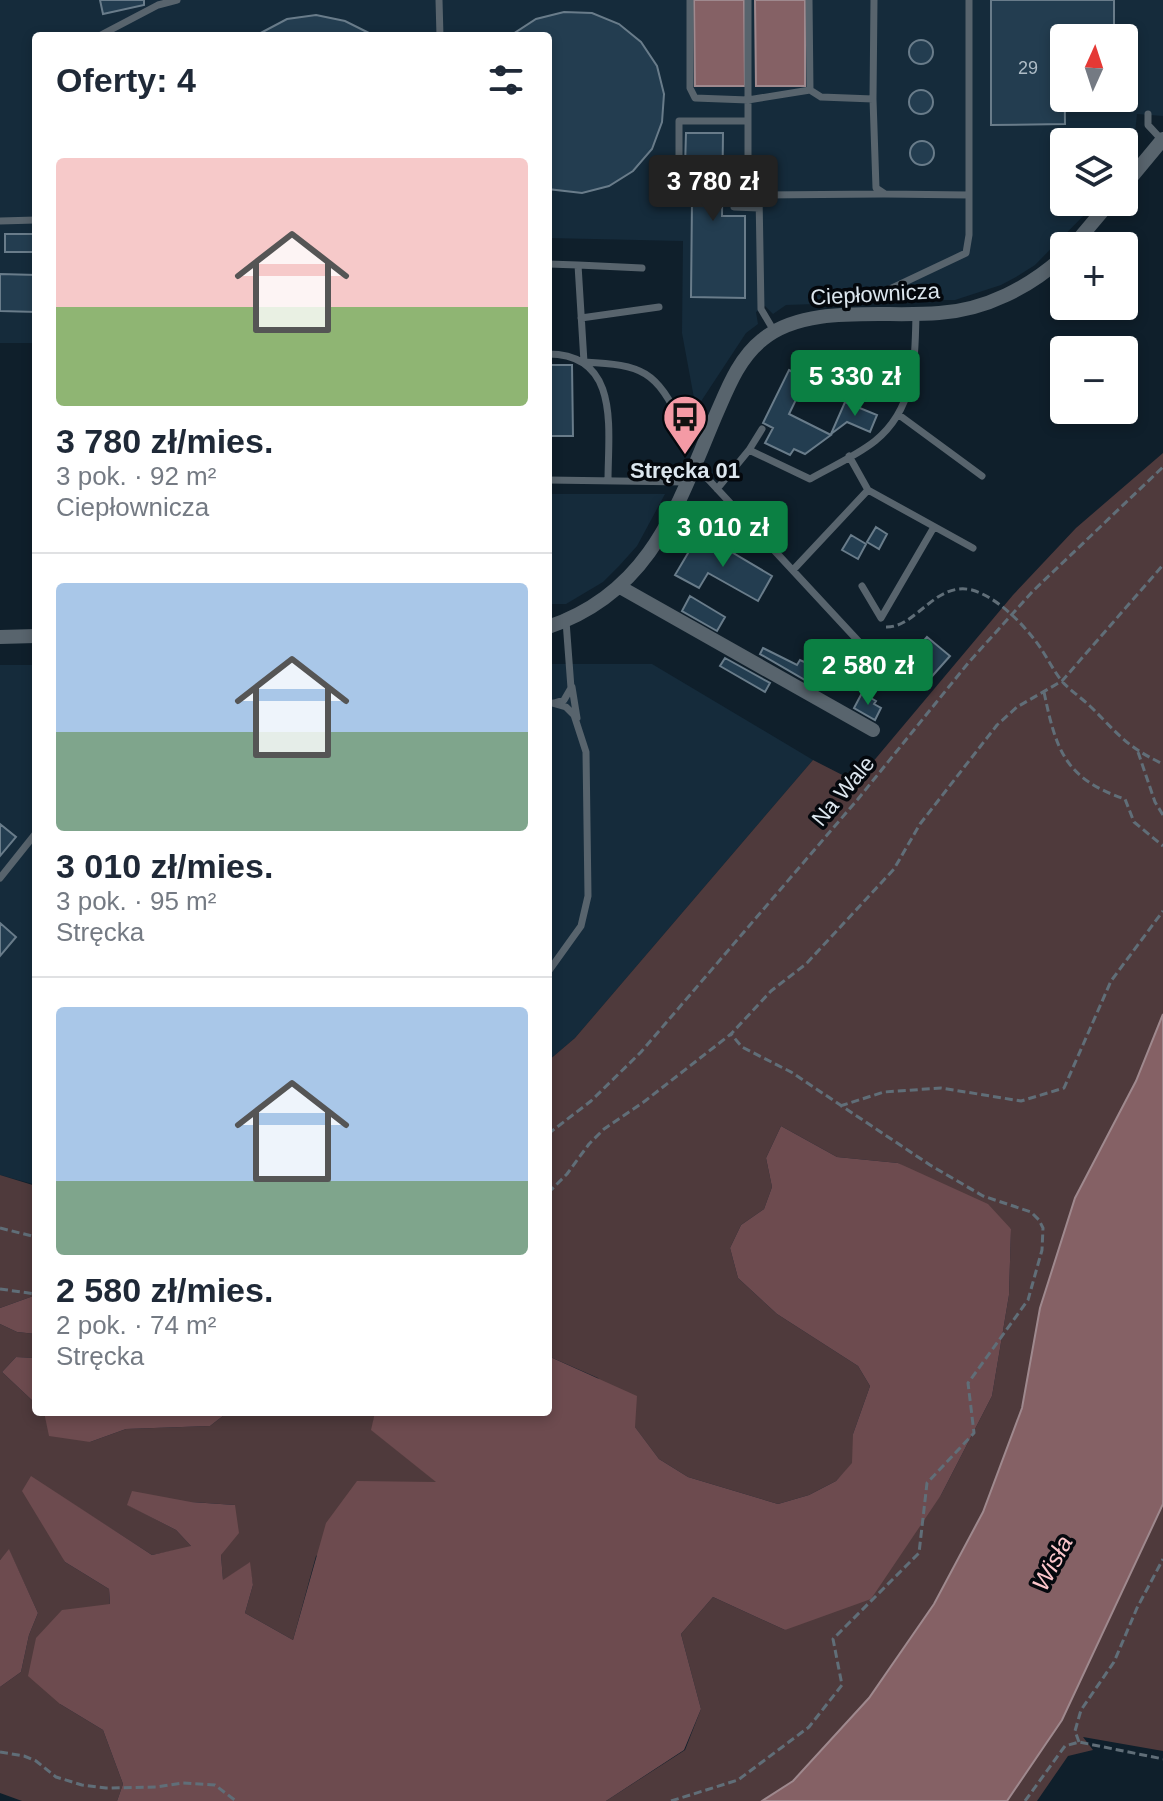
<!DOCTYPE html>
<html lang="pl">
<meta charset="utf-8">
<style>
:root{--surface:#fff;--page:#f2f2f3;--text:#1f2937;--muted:#747a83;--line:#e0e1e3;--accent:#0b8043}
body{margin:0;font-family:Helvetica,sans-serif;background:var(--page);color:var(--text);height:100vh;display:flex;flex-direction:column;font-size:30px;white-space:nowrap}
*{box-sizing:border-box;margin:0}
p{font-size:26px;color:var(--muted)}
.icon{flex:none;width:44px;height:44px;fill:none;stroke:currentColor;stroke-width:2;stroke-linecap:round;stroke-linejoin:round}
.map{position:relative;flex:1;overflow:hidden}
.panel{position:absolute;left:32px;top:32px;width:520px;height:1384px;display:flex;flex-direction:column;background:var(--surface);border-radius:8px;box-shadow:0 4px 12px #0003}
.panel>*{flex:none}
.needle{width:52px;rotate:3deg}
.tools{position:absolute;left:1050px;top:24px;display:grid;gap:16px}
.tools a{display:grid;place-items:center;width:88px;height:88px;border-radius:8px;background:var(--surface);box-shadow:0 4px 12px #0003;font-size:40px}
.price{position:absolute;translate:-50% -68px;padding:0 18px;border-radius:8px;background:var(--accent);color:#fff;font-size:26px;line-height:52px;filter:drop-shadow(0 2px 4px #0008)}
.price::after{content:'';position:absolute;left:50%;top:48px;width:24px;height:18px;margin-left:-12px;background:inherit;clip-path:polygon(0 0,100% 0,50% 100%)}
.price.selected{background:#222;color:#fff}
ul{padding:0;list-style:none}
li{display:grid;align-content:center;gap:16px;height:424px;padding:0 24px}
li+li{border-top:2px solid var(--line)}
li span{display:grid;place-items:center;height:248px;border-radius:8px;color:#555}
li>.icon{margin-inline-start:auto}
span .icon{width:144px;height:144px;fill:#fffc;stroke-width:1}
li b{font-size:34px}
h2{display:flex;justify-content:space-between;align-items:center;height:96px;padding:0 24px;font-size:34px}
.map>svg:first-child{display:block}
.built{fill:#152b3b;fill-rule:evenodd}
.green{fill:#4f3a3c}
.forest{fill:#6d4b4f}
.water{fill:#856165;stroke:#9f898e;stroke-width:2}
.building{fill:#233d50;stroke:#697c8a;stroke-width:2}
.lines{fill:none;stroke-linecap:round;stroke-linejoin:round}
.path{stroke:#606e78;stroke-width:3;stroke-dasharray:8 4;stroke-linecap:butt}
.service{stroke:#58646d;stroke-width:7}
.minor{stroke:#58646d;stroke-width:14}
.labels{text-anchor:middle;dominant-baseline:central;stroke-width:7;stroke-linejoin:round;paint-order:stroke}
.number-label{font-size:18px;fill:#aebcc6}
.street-label{font-size:22px;fill:#dce6ee;stroke:#04080d}
.poi-label{font-size:22px;font-weight:bold;fill:#dce6ee;stroke:#04080d}
.water-label{font-size:24px;font-style:italic;fill:#fbc6cb;stroke:#04080d}
</style>
<div class="map">
<svg width="1163" height="1801" viewBox="0 0 1163 1801">
<rect width="100%" height="100%" fill="#0f1f2b"/>
<path class="built" d="M0 0H1163V116L1137 114 1132 160 1124 169V142H1064V202H1095L1094 205 1035 265 1016 277 1001 285 955 300H927L925 296 906 295 902 301 786 305 773 314 765 306 756 312 758 324 746 333 696 409 682 333 683 241 548 238V36H36V343H0ZM1064 38H1124V98H1064Z
M548 494H665L637 546 619 566 603 582 566 604H548Z
M548 664H652L813 760 575 1038 548 1061Z
M0 665H36V1185L0 1175Z"/>
<path class="green" d="M1163 453V1014L1136 1081 1075 1198 1040 1308 1022 1408 983 1512 934 1604 869 1698 793 1781 762 1801H606L685 1750 701 1709 681 1634 713 1597 785 1630 941 1495 992 1396 1009 1295 1011 1229 898 1163 837 1157 781 1126 766 1158 772 1187 764 1209 741 1225 730 1248 738 1278 777 1314 858 1366 870 1386 853 1434V1463L836 1481 809 1495 778 1504 688 1477 659 1459 598 1378 548 1356V1061L575 1038 813 760 856 782 1013 595 1076 528Z
M0 1175 36 1186V1295L0 1308Z
M0 1324 17 1332 36 1334V1358L16 1357 2 1372 36 1404V1412H44L90 1442 126 1429 210 1426 228 1412H278L280 1416H302L304 1412H375L372 1430 437 1482 316 1556 293 1640 245 1613 253 1585 249 1563 223 1581 221 1555 235 1505 192 1502 128 1505 176 1530 192 1547 152 1555 31 1477 65 1562 109 1589 110 1605 60 1704 103 1730 123 1784 117 1801H22L0 1793V1687L21 1672 29 1635 38 1613 9 1550 0 1560Z
M1163 1504V1751L1083 1737 1093 1750 1068 1756 1037 1801H1007L1062 1720Z"/>
<path class="forest" d="M781 1126 837 1157 898 1163 988 1204 1011 1229 1009 1295 992 1396 941 1495 871 1599 785 1630 713 1597 681 1634 701 1709 684 1750 606 1801H117L123 1784 103 1730 60 1704 28 1676 36 1638 62 1610 110 1604 109 1589 65 1562 22 1491 31 1476 152 1555 191 1546 176 1530 127 1505 132 1491 191 1502 235 1505 239 1533 221 1555 223 1580 250 1562 253 1585 245 1613 293 1640 326 1523 357 1481 436 1482 371 1430 375 1412H548V1356L637 1396 635 1427 659 1459 688 1477 778 1504 809 1495 836 1481 852 1463 853 1434 870 1386 858 1366 777 1314 738 1278 730 1248 741 1225 764 1209 772 1187 766 1158Z
M36 1295V1334L17 1332 0 1324V1308Z
M16 1357 36 1358V1404L2 1372Z
M44 1412H228L210 1426 126 1429 90 1442 49 1436Z
M9 1549 38 1613 29 1635 21 1672 0 1687V1560Z"/>
<path class="water" d="M694 0H744L745 86H695Z
M755 0H805V86H756Z
M1163 1014V1504L1062 1720 1007 1801H762L793 1781 869 1698 934 1604 983 1512 1022 1408 1040 1308 1075 1198 1136 1081Z"/>
<path class="building" d="M100 0H144V5L103 14Z
M991 0H1114V38H1064L1065 124 991 125Z
M564 12 592 13 619 24 641 42 657 66 664 94 662 122 652 149 633 171 609 186 582 193 548 189V36H510L536 19Z
M316 15 345 21 375 36H255L287 19Z
M909 52a12 12 0 1 1 24 0a12 12 0 1 1-24 0Z
M909 102a12 12 0 1 1 24 0a12 12 0 1 1-24 0Z
M686 133H723L722 216H745V298L691 297 692 201H684Z
M910 153a12 12 0 1 1 24 0a12 12 0 1 1-24 0Z
M5 234H33V252H5Z
M0 274 36 275V312L0 311Z
M548 365H572L573 436H548Z
M789 370 806 379 789 414 831 435 805 454 794 449 790 455 765 443 773 428 763 423Z
M845 402 877 415 870 432 847 422 831 434Z
M876 527 887 534 879 549 867 542Z
M851 535 866 544 858 559 842 550Z
M697 538 710 546 713 541 772 576 758 601 708 573 699 588 675 575Z
M690 596 725 617 717 631 682 611Z
M927 637 950 656 926 683 903 664Z
M763 648 797 665 800 660 820 669 812 684 760 654Z
M829 656 844 664 835 679 821 671Z
M725 658 770 683 765 692 720 666Z
M862 693 876 701 874 704 881 708 875 720 854 708Z
M0 824 16 837 0 856Z
M0 923 16 937 0 956Z"/>
<g class="lines">
<path class="path" d="M886 627C916 628 935 581 972 590 996 597 1019 620 1034 639 1044 651 1051 667 1061 680 1069 690 1082 698 1092 708 1119 735 1127 747 1163 764
M1044 692C1056 750 1065 779 1125 799L1134 822 1163 846
M1138 752 1155 802 1163 815
M840 1106 884 1092 941 1088 1021 1101 1064 1088 1111 981 1163 911
M548 1134 591 1101 641 1052 858 799 969 662 1033 591 1163 467
M548 1193 567 1174 589 1144 604 1129 645 1101 731 1034 771 991 806 964 894 869 920 824 997 725 1017 707 1062 681 1163 565
M0 1228 36 1237
M0 1289 36 1294
M1079 1742 1075 1731 1081 1710 1114 1662 1137 1608 1163 1559
M0 1752 24 1756 36 1761 56 1777 82 1785 106 1788 157 1787 182 1783 215 1785 236 1801
M671 1801 738 1780 809 1727 842 1685 833 1639 919 1553 927 1483 974 1433 968 1383 1028 1300 1042 1250 1043 1228 1039 1220 1031 1212 983 1196 930 1165 791 1072 742 1047 731 1034
M1025 1801 1065 1746 1079 1742 1163 1759"/>
<path class="service" d="M439 0 440 36
M690 0V88L695 98 748 100 810 90 809 0
M748 0V176L759 195 761 309 774 331
M99 36 158 5 177 0
M810 90 821 97 873 99 874 0
M873 99 876 188 885 194 969 195
M1148 114V125L1162 140
M679 179V121H748
M759 195 882 194
M734 207 759 208
M0 221 36 220
M548 264 578 265 584 362C643 365 656 370 682 425
M578 265 642 268
M873 297 966 253 969 235V0
M581 318 659 307
M548 354C621 354 608 430 608 481
M899 415 982 476
M749 450 762 429
M695 465 874 658
M548 480 687 482
M717 489 749 450 810 479C831 467 856 456 875 441 915 409 915 360 916 314
M868 490 973 548
M793 570 868 490 849 456
M862 586 881 618 934 527
M35 637 36 621
M572 687 577 718
M554 703 564 700 571 688 566 621
M0 878 36 833
M548 972 581 926 588 896 586 752 574 715 566 707 552 703"/>
<path class="minor" d="M1124 186 1163 139
M1073 246 1110 202
M620 587 873 730
M548 627C650 593 677 507 715 417 727 390 738 359 762 340 806 303 885 318 939 313 986 310 1030 287 1064 256
M0 637 36 636"/>
</g>
<defs>
<g id="bus-pin" transform="scale(2.3)"><path d="M0 17L-7.5 6A9.5 9.5 0 1 1 7.5 6Z" fill="#f49aa5" stroke="#04080d"/><path d="M-5-6H5V4H4V6H2V4H-2V6H-4V4H-5ZM-3.5-4V0h7V-4ZM-3.5 1.2v1.5H-2V1.2ZM2 1.2v1.5H3.5V1.2Z" fill="#111"/></g>
</defs>
<g fill-rule="evenodd">
<use href="#bus-pin" x="685" y="417"/>
</g>
<g class="labels">
<g class="number-label">
<text x="1028" y="68">29</text>
</g>
<g class="street-label">
<text transform="translate(875 294) rotate(-3)">Ciepłownicza</text>
<text transform="translate(843 791) rotate(-50)">Na Wale</text>
</g>
<g class="poi-label">
<text x="685" y="470">Stręcka 01</text>
</g>
<g class="water-label">
<text transform="translate(1052 1563) rotate(-62)">Wisła</text>
</g>
</g>
</svg>
<div class="tools">
<a><svg class="needle" viewBox="-14 -14 28 28"><path d="M0-13l5 13h-10z" fill="#e53935"/><path d="M0 13l5-13h-10z" fill="#747a83"/></svg></a>
<a><svg class="icon" aria-label="layers" viewBox="0 0 24 24"><path d="M12 4l9 5-9 5-9-5zM3 14l9 5 9-5"/></svg></a>
<a>+</a>
<a>−</a>
</div>
<b class="price selected" style="left:713px;top:223px">3 780 zł</b>
<b class="price" style="left:855px;top:418px">5 330 zł</b>
<b class="price" style="left:723px;top:569px">3 010 zł</b>
<b class="price" style="left:868px;top:707px">2 580 zł</b>
<section class="panel">
<h2>Oferty: 4<svg class="icon" aria-label="filters" viewBox="0 0 24 24"><path d="M4 7h16M4 17h16"/><circle cx="9" cy="7" r="2"/><circle cx="15" cy="17" r="2"/></svg></h2>
<ul>
<li><span style="background:linear-gradient(#f6c9c9 60%,#8fb573 0)"><svg class="icon" aria-label="home" viewBox="0 0 24 24"><path d="M3 11l9-7 9 7M6 9v11h12V9"/></svg></span><div><b>3 780 zł/mies.</b><p>3 pok. · 92 m²</p><p>Ciepłownicza</p></div></li>
<li><span style="background:linear-gradient(#a9c7e8 60%,#7fa58c 0)"><svg class="icon" aria-label="home" viewBox="0 0 24 24"><path d="M3 11l9-7 9 7M6 9v11h12V9"/></svg></span><div><b>3 010 zł/mies.</b><p>3 pok. · 95 m²</p><p>Stręcka</p></div></li>
<li><span style="background:linear-gradient(#a9c7e8 70%,#7fa58c 0)"><svg class="icon" aria-label="home" viewBox="0 0 24 24"><path d="M3 11l9-7 9 7M6 9v11h12V9"/></svg></span><div><b>2 580 zł/mies.</b><p>2 pok. · 74 m²</p><p>Stręcka</p></div></li>
</ul>
</section>
</div>
